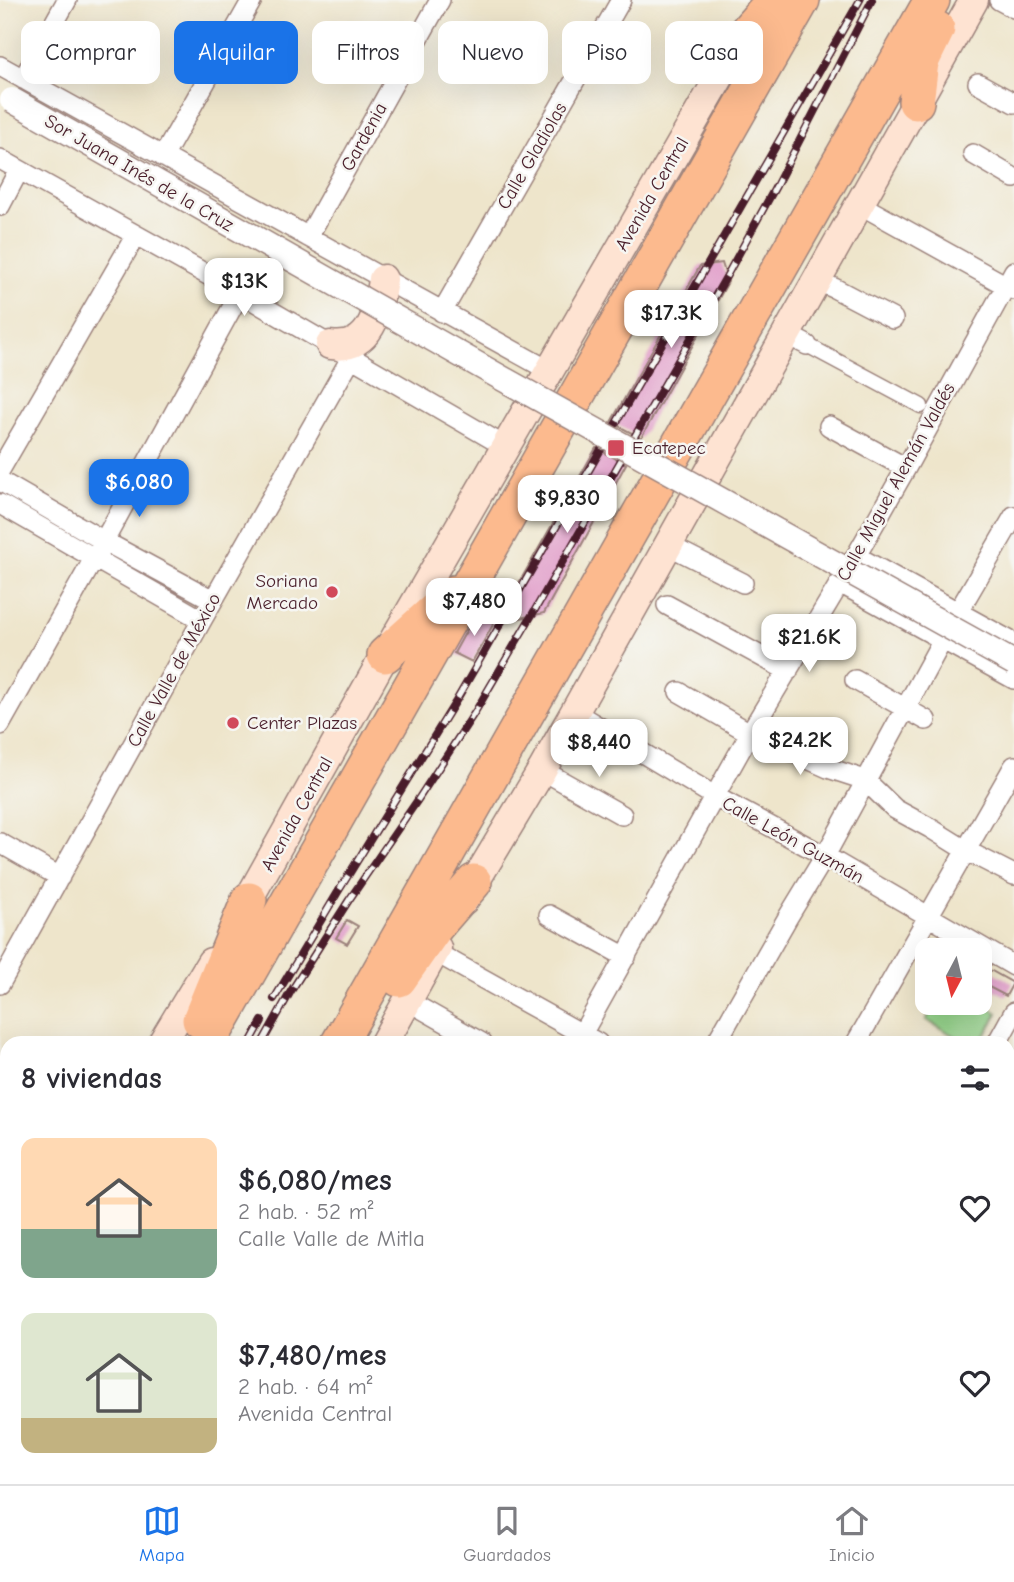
<!DOCTYPE html>
<html lang="es">
<meta charset="utf-8">
<style>
:root{--surface:#fff;--page:#f2f2f3;--text:#2b2b33;--muted:#7c7c81;--line:#e1e1e2;--accent:#1a73e8}
body{margin:0;font-family:"Comic Neue",sans-serif;background:var(--page);color:var(--text);height:100vh;display:flex;flex-direction:column;font-size:26px;white-space:nowrap}
*{box-sizing:border-box;margin:0}
p{font-size:23px;color:var(--muted)}
.icon{flex:none;width:38px;height:38px;fill:none;stroke:currentColor;stroke-width:2;stroke-linecap:round;stroke-linejoin:round}
.map{position:relative;flex:1;overflow:hidden}
.side{position:absolute;left:0px;top:1036px;width:1015px;height:448px;display:flex;flex-direction:column;background:var(--surface);border-radius:21px 21px 0 0;box-shadow:0 7px 28px #0002}
.side>*{flex:none}
.guide{position:absolute;left:21px;top:21px;width:973px;height:63px;display:flex;gap:14px}
.needle{width:46px;rotate:187deg}
.fabs{position:absolute;left:915px;top:938px;display:grid;gap:14px}
.fabs a{display:grid;place-items:center;width:77px;height:77px;border-radius:14px;background:var(--surface);box-shadow:0 7px 28px #0002;font-size:35px}
.price{position:absolute;translate:-50% -60px;padding:0 16px;border-radius:14px;background:#fff;color:#222;font-size:23px;line-height:46px;filter:drop-shadow(0 2px 4px #0008)}
.price::after{content:'';position:absolute;left:50%;top:42px;width:21px;height:16px;margin-left:-10px;background:inherit;clip-path:polygon(0 0,100% 0,50% 100%)}
.price.active{background:var(--accent);color:#fff}
ul{padding:0;list-style:none}
li{display:flex;align-items:center;gap:21px;height:175px;padding:0 21px}
li span{display:grid;place-items:center;flex:none;width:196px;height:140px;border-radius:14px;color:#555}
li>.icon{margin-inline-start:auto}
span .icon{width:84px;height:84px;fill:#fffc;stroke-width:1}
li b{font-size:30px}
h2{display:flex;justify-content:space-between;align-items:center;height:84px;padding:0 21px;font-size:30px}
.chip{padding:0 24px;border-radius:14px;background:var(--surface);box-shadow:0 7px 28px #0002;font-size:24px;line-height:63px}
.chip.active{background:var(--accent);color:#fff}
.tab-bar{display:flex;justify-content:space-around;align-items:center;height:98px;border-top:2px solid var(--line);background:var(--surface);font-size:19px;color:var(--muted)}
.tab-bar a{display:grid;justify-items:center;gap:4px}
.tab-bar .active{color:var(--accent)}
.map>svg:first-child{display:block}
.green{fill:#93d288;stroke:#6e785a;stroke-width:2}
.building{fill:#e19dc9}
.lines{fill:none;stroke-linecap:round;stroke-linejoin:round}
.pedestrian-casing{stroke:#9c827b;stroke-width:17}
.minor-casing{stroke:#9c827b;stroke-width:22}
.secondary-casing{stroke:#9c827b;stroke-width:31}
.motorway-casing{stroke:#9c827b;stroke-width:38}
.pedestrian{stroke:#fff;stroke-width:14}
.minor{stroke:#fff;stroke-width:19}
.secondary{stroke:#fee3d2;stroke-width:28}
.motorway{stroke:#fcba8e;stroke-width:35}
.rail-casing{stroke:#4a1f2b;stroke-width:8}
.rail{stroke:#f6f6f2;stroke-width:5;stroke-dasharray:16;stroke-linecap:butt}
.tertiary-bridge-casing{stroke:#9c827b;stroke-width:27;stroke-linecap:butt}
.tertiary-bridge{stroke:#fff;stroke-width:24}
.poi-dot{fill:#d1495b;stroke:#f6f6f2;stroke-width:2.5}
.labels{text-anchor:middle;dominant-baseline:central;stroke-width:5;stroke-linejoin:round;paint-order:stroke}
.street-label{font-size:19px;fill:#4a1f2b;stroke:#f6f6f2}
.poi-label{font-size:19px;fill:#4a1f2b;stroke:#f6f6f2;text-anchor:start}
</style>
<div class="map">
<svg width="1014" height="1484" viewBox="0 0 1014 1484">
<rect width="100%" height="100%" fill="#f6f6f2"/>
<filter id="ink" filterUnits="userSpaceOnUse"><feTurbulence type="fractalNoise" baseFrequency=".0143" numOctaves="2"/><feDisplacementMap in="SourceGraphic" scale="14" xChannelSelector="R" yChannelSelector="G"/><feConvolveMatrix kernelMatrix="1 2 1 2 8 2 1 2 1" color-interpolation-filters="sRGB"/></filter>
<filter id="wash" filterUnits="userSpaceOnUse"><feTurbulence type="fractalNoise" baseFrequency=".00686" numOctaves="4" result="noise"/><feDisplacementMap in="SourceGraphic" scale="28" xChannelSelector="R" yChannelSelector="G"/><feGaussianBlur stdDeviation="1.57" result="paint"/><feColorMatrix in="noise" values="0 0 0 0 0 0 0 0 0 0 0 0 0 0 0 0 0 1.4 0 .05"/><feComposite in="paint" operator="in"/></filter>
<g filter="url(#wash)">
<rect width="100%" height="100%" fill="#eee5cb"/>
<path class="green" d="M936 1003H980L998 1013 981 1043H967L926 1020Z"/>
<g id="blocks">
<path class="building" d="M722 263 728 282 641 438 611 422 700 266Z
M596 448 626 464 544 613 520 618 512 595Z
M476 613 494 623 472 662 454 653Z
M347 920 358 926 347 944 336 938Z
M990 970 1013 983 1006 996 983 984Z"/>
</g>
</g>
<g filter="url(#ink)">
<use href="#blocks" fill-opacity="0" stroke="#9c827b" stroke-width="2"/>
<g class="lines">
<g class="pedestrian-casing">
<path id="pedestrian" d="M807 345 921 406"/>
</g>
<g class="minor-casing">
<path id="minor" d="M999 0 1014 8
M0 66 550 371
M23 79 67 0
M978 83 1014 103
M973 154 1014 178
M163 157 252 0
M0 159 240 293 506 447
M859 204 1014 290
M0 206 19 170
M308 237 440 0
M815 280 834 288 893 319
M442 312 621 0
M786 334 807 345
M829 426 906 468
M0 470 136 235
M0 481 104 541 213 600
M0 504 202 620
M668 545 743 583
M856 556 1014 643
M840 583 1014 679
M667 605 788 671
M958 612 1014 516
M855 680 926 720
M679 692 750 733 828 768 865 780 895 809 930 828 967 851 1014 875
M574 712 716 797 825 856 1014 966
M0 725 104 541 240 293
M542 770 622 815
M0 843 60 877
M549 915 626 957
M435 952 598 1043
M0 984 202 620 351 358
M408 1001 482 1043
M577 1043 750 733 856 556 906 468 1014 271
M716 1043 788 917 825 856 943 639
M856 1043 1014 766
M997 1043 1014 1012
M1008 1263 1014 1253
M1008 1356 1014 1360
M181 1477 193 1484
M809 1477 821 1484
M987 1477 999 1484
M325 1484 329 1477
M468 1484 472 1477
M607 1484 611 1477
M743 1484 747 1477
M883 1484 888 1477"/>
</g>
<g class="secondary-casing">
<path id="secondary" d="M330 345C371 351 379 311 383 279
M464 900 542 770 974 0
M238 918 385 655 752 21
M162 1043 211 962
M384 1043 437 948
M0 1330 7 1317
M136 1484 141 1477"/>
</g>
<g class="motorway-casing">
<path id="motorway" d="M742 37 774 0
M916 102 921 62 937 29
M385 655 454 593
M399 979 436 926 474 882
M200 1020 249 900
M208 1043 802 0
M339 1043 932 0
M0 1413 7 1400
M89 1484 93 1477"/>
</g>
<use href="#pedestrian" class="pedestrian"/>
<use href="#minor" class="minor"/>
<use href="#secondary" class="secondary"/>
<use href="#motorway" class="motorway"/>
<g class="rail-casing">
<path id="rail" d="M274 999 338 892 456 701 860 0
M250 1043 262 1021
M262 1043 291 991 349 900 417 801 475 712 532 615 726 277 776 186 872 0
M2 1484 7 1475
M15 1484 19 1477"/>
</g>
<use href="#rail" class="rail"/>
<g class="tertiary-bridge-casing">
<path id="tertiary-bridge" d="M12 100 498 376 1014 663"/>
</g>
<use href="#tertiary-bridge" class="tertiary-bridge"/>
</g>
</g>
<g class="poi-dot">
<rect x="607" y="439" width="18" height="18" rx="3.5"/>
<circle cx="332" cy="592" r="7"/>
<circle cx="233" cy="723" r="7"/>
</g>
<g class="labels">
<g class="street-label">
<text transform="translate(364 137) rotate(-61)">Gardenia</text>
<text transform="translate(532 156) rotate(-60)">Calle Gladiolas</text>
<text transform="translate(139 173) rotate(30)">Sor Juana Inés de la Cruz</text>
<text transform="translate(652 194) rotate(-60)">Avenida Central</text>
<text transform="translate(896 482) rotate(-61)">Calle Miguel Alemán Valdés</text>
<text transform="translate(174 670) rotate(-61)">Calle Valle de México</text>
<text transform="translate(297 814) rotate(-61)">Avenida Central</text>
<text transform="translate(793 840) rotate(29)">Calle León Guzmán</text>
</g>
<g class="poi-label">
<text x="632" y="448">Ecatepec</text>
<text x="318" y="581" text-anchor="end">Soriana<tspan x="318" dy="22">Mercado</tspan></text>
<text x="247" y="723">Center Plazas</text>
</g>
</g>
</svg>
<div class="fabs">
<a><svg class="needle" viewBox="-14 -14 28 28"><path d="M0-13l5 13h-10z" fill="#e53935"/><path d="M0 13l5-13h-10z" fill="#7c7c81"/></svg></a>
</div>
<b class="price" style="left:244px;top:318px">$13K</b>
<b class="price" style="left:671px;top:350px">$17.3K</b>
<b class="price active" style="left:139px;top:519px">$6,080</b>
<b class="price" style="left:567px;top:535px">$9,830</b>
<b class="price" style="left:474px;top:638px">$7,480</b>
<b class="price" style="left:809px;top:674px">$21.6K</b>
<b class="price" style="left:800px;top:777px">$24.2K</b>
<b class="price" style="left:599px;top:779px">$8,440</b>
<div class="guide">
<a class="chip">Comprar</a>
<a class="chip active">Alquilar</a>
<a class="chip">Filtros</a>
<a class="chip">Nuevo</a>
<a class="chip">Piso</a>
<a class="chip">Casa</a>
</div>
<section class="side">
<h2>8 viviendas<svg class="icon" aria-label="filters" viewBox="0 0 24 24"><path d="M4 7h16M4 17h16"/><circle cx="9" cy="7" r="2"/><circle cx="15" cy="17" r="2"/></svg></h2>
<ul>
<li><span style="background:linear-gradient(#ffd9b3 65%,#7fa58c 0)"><svg class="icon" aria-label="home" viewBox="0 0 24 24"><path d="M3 11l9-7 9 7M6 9v11h12V9"/></svg></span><div><b>$6,080/mes</b><p>2 hab. · 52 m²</p><p>Calle Valle de Mitla</p></div><svg class="icon" aria-label="heart" viewBox="0 0 24 24"><path d="M12 20l-8-8c-3-5 5-10 8-4 3-6 11-1 8 4z"/></svg></li>
<li><span style="background:linear-gradient(#dfe7d0 75%,#c2b280 0)"><svg class="icon" aria-label="home" viewBox="0 0 24 24"><path d="M3 11l9-7 9 7M6 9v11h12V9"/></svg></span><div><b>$7,480/mes</b><p>2 hab. · 64 m²</p><p>Avenida Central</p></div><svg class="icon" aria-label="heart" viewBox="0 0 24 24"><path d="M12 20l-8-8c-3-5 5-10 8-4 3-6 11-1 8 4z"/></svg></li>
</ul>
</section>
</div>
<nav class="tab-bar">
<a class="active"><svg class="icon" aria-label="map" viewBox="0 0 24 24"><path d="M3 6l6-2 6 2 6-2v14l-6 2-6-2-6 2zM9 4v14M15 6v14"/></svg>Mapa</a>
<a><svg class="icon" aria-label="saved" viewBox="0 0 24 24"><path d="M7 4h10v16l-5-4-5 4z"/></svg>Guardados</a>
<a><svg class="icon" aria-label="home" viewBox="0 0 24 24"><path d="M3 11l9-7 9 7M6 9v11h12V9"/></svg>Inicio</a>
</nav>
